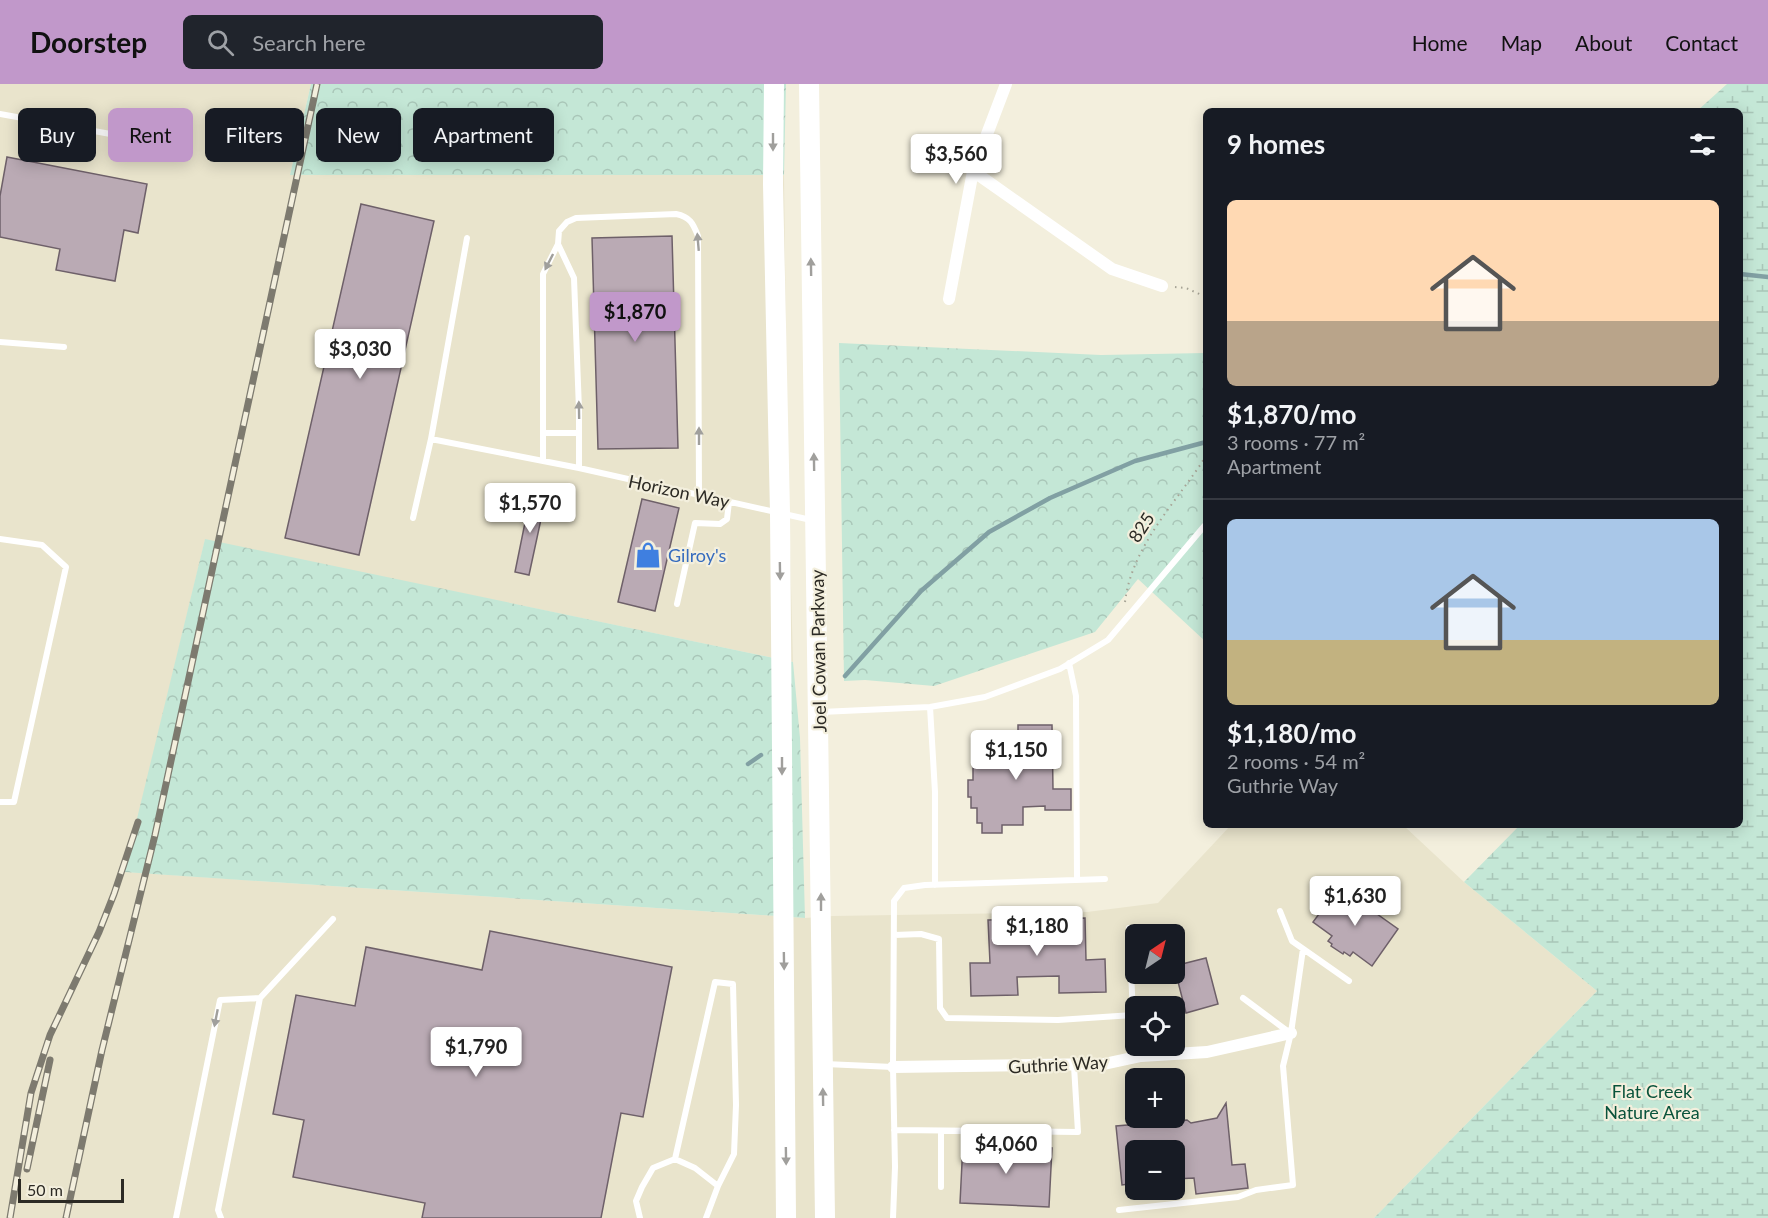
<!DOCTYPE html>
<meta charset="utf-8">
<style>
:root{--surface:#171b24;--page:#20242c;--text:#f1f3f6;--muted:#9ea1a6;--line:#363941;--accent:#c198ca}
body{margin:0;font-family:Lato,sans-serif;background:var(--page);color:var(--text);height:100vh;display:flex;flex-direction:column;font-size:22px;white-space:nowrap}
*{box-sizing:border-box;margin:0}
p{font-size:20px;color:var(--muted)}
.icon{flex:none;width:33px;height:33px;fill:none;stroke:currentColor;stroke-width:2;stroke-linecap:round;stroke-linejoin:round}
.map{position:relative;flex:1;overflow:hidden}
.side{position:absolute;left:1203px;top:24px;width:540px;height:720px;display:flex;flex-direction:column;background:var(--surface);border-radius:9px;box-shadow:0 3px 15px #0003}
.side>*{flex:none}
.top-card{position:absolute;left:18px;top:24px;width:570px;height:54px;display:flex;gap:12px}
.needle{width:39px;rotate:35deg}
.tools{position:absolute;left:1125px;top:840px;display:grid;gap:12px}
.tools a{display:grid;place-items:center;width:60px;height:60px;border-radius:9px;background:var(--surface);box-shadow:0 3px 15px #0003;font-size:30px}
.scale{position:absolute;left:18px;bottom:15px;width:106px;box-sizing:border-box;padding-left:6px;border:3px solid #2c2a24;border-top:0;font-size:16px;line-height:21px;white-space:nowrap;color:#2c2a24;-webkit-text-stroke:4px #f3efdd;paint-order:stroke}
.price{position:absolute;translate:-50% -51px;padding:0 14px;border-radius:6px;background:#fff;color:#222;font-size:20px;line-height:39px;filter:drop-shadow(0 2px 3px #0008)}
.price::after{content:'';position:absolute;left:50%;top:36px;width:18px;height:14px;margin-left:-9px;background:inherit;clip-path:polygon(0 0,100% 0,50% 100%)}
.price.active{background:var(--accent);color:#111}
ul{padding:0;list-style:none}
li{display:grid;align-content:center;gap:12px;height:318px;padding:0 24px}
li+li{border-top:2px solid var(--line)}
li span{display:grid;place-items:center;height:186px;border-radius:9px;color:#555}
li>.icon{margin-inline-start:auto}
span .icon{width:108px;height:108px;fill:#fffc;stroke-width:1}
li b{font-size:26px}
h2{display:flex;justify-content:space-between;align-items:center;height:72px;padding:0 24px;font-size:26px}
.pill{padding:0 21px;border-radius:9px;background:var(--surface);box-shadow:0 3px 15px #0003;font-size:21px;line-height:54px}
.pill.active{background:var(--accent);color:#111}
header{display:flex;align-items:center;gap:36px;box-sizing:border-box;height:84px;padding:0 30px;background:var(--accent);color:#111}
header strong{font-size:28px}
nav{display:flex;gap:33px;margin-inline-start:auto;font-size:21px}
.search{width:420px;height:54px;background:var(--page);display:flex;align-items:center;gap:15px;box-sizing:border-box;padding:0 21px;border-radius:9px;color:var(--muted);font-size:22px}
.map>svg:first-child{display:block}
.built{fill:#e9e4cc;fill-rule:evenodd}
.forest{fill:url(#forest-crowns)}
.wetland{fill:url(#wetland-marsh)}
.lines{fill:none;stroke-linecap:round;stroke-linejoin:round}
.stream{stroke:#81a0a3;stroke-width:4.5}
.building{fill:#baaab4;stroke:#6e6069;stroke-width:1.5}
.path{stroke:#a6a395;stroke-width:2;stroke-dasharray:1.5 4.5;stroke-linecap:butt}
.lane{stroke:#fff;stroke-width:6}
.street{stroke:#fff;stroke-width:12}
.primary{stroke:#fff;stroke-width:20}
.rail-casing{stroke:#7d7a6f;stroke-width:7}
.rail{stroke:#f3efdd;stroke-width:4.5;stroke-dasharray:14;stroke-linecap:butt}
.oneway{fill:#a09f9c}
.labels{text-anchor:middle;dominant-baseline:central;stroke-width:4.5;stroke-linejoin:round;paint-order:stroke}
.street-label{font-size:18px;fill:#2c2a24;stroke:#f3efdd}
.shop-label{font-size:18px;fill:#366cbe;stroke:#f3efdd;text-anchor:start}
.park-label{font-size:18px;fill:#09533b;stroke:#f3efdd}
</style>
<header>
<strong>Doorstep</strong>
<div class="search"><svg class="icon" aria-label="search" viewBox="0 0 24 24"><circle cx="10" cy="10" r="6"/><path d="M15 15l6 6"/></svg>Search here</div>
<nav><a>Home</a><a>Map</a><a>About</a><a>Contact</a></nav>
</header>
<div class="map">
<svg width="1768" height="1134" viewBox="0 0 1768 1134">
<defs>
<pattern id="forest-crowns" width="20" height="18" patternUnits="userSpaceOnUse" patternTransform="scale(1.5)"><rect width="20" height="18" fill="#c4e7d6"/><path d="M2 6a3 3 0 1 1 6 0M12 15a3 3 0 1 1 6 0" fill="none" stroke="#a9c6b8"/></pattern>
<pattern id="wetland-marsh" width="20" height="14" patternUnits="userSpaceOnUse" patternTransform="scale(1.5)"><rect width="20" height="14" fill="#c4e7d6"/><path d="M1 5h8M5 5V1M11 12h8M15 12V8" fill="none" stroke="#a9c6b8"/></pattern>
</defs>
<rect width="100%" height="100%" fill="#f3efdd"/>
<path class="built" d="M0 0H311L290 91H784L787 348 793 578 205 456 125 788 805 834 833 832 1087 828 1158 819 1231 741H1403L1464 798 1597 907 1374 1134H0ZM1136 850H1174V890H1136ZM1136 922H1174V962H1136ZM1136 994H1174V1034H1136ZM1136 1066H1174V1106H1136Z"/>
<path class="forest" d="M311 0H786L784 91H290Z
M839 259 1101 271 1205 269 1206 267V558L1138 495 1095 548 934 602 865 596 844 597Z
M205 455 793 578 800 654 805 834 124 788Z"/>
<path class="wetland" d="M1727 0H1768V1134H1374L1597 907 1464 798 1520 741H1740V27H1697Z"/>
<g class="lines">
<path class="stream" d="M1740 190 1768 193
M845 592 921 507 989 448 1050 414 1135 377 1206 358
M748 680 761 671"/>
</g>
<path class="building" d="M7 73 147 100 138 149 124 146 115 197 56 186 60 165 0 153V112Z
M361 120 434 137 359 471 285 454Z
M672 152 678 364 598 365 592 154Z
M531 409 546 412 529 491 515 488Z
M642 415 679 424 655 527 618 518Z
M1018 641H1052L1053 705H1071V726H1045V722L1023 723V741H1002V749H982V739H977V724H971V713H968V696H973V670H1018Z
M1339 803 1398 845 1372 882 1353 868 1350 872 1344 868 1343 870 1331 862 1332 860 1328 857 1332 852 1313 838Z
M1085 834 1086 876 1105 875 1106 908 1059 909V892L1017 893 1018 911 971 912 970 879H990L988 836Z
M490 847 672 883 643 1033 621 1029 601 1134H422L425 1119 293 1093 304 1036 273 1030 296 911 355 922 366 863 482 886Z
M1206 874 1218 920 1186 929 1174 882Z
M1226 1019 1232 1081 1245 1080 1248 1104 1196 1110 1194 1094 1174 1095V1066H1136V1099L1122 1101 1116 1042 1187 1036 1191 1039 1217 1034Z
M963 1059 1052 1064 1049 1123 960 1119Z"/>
<g class="lines">
<path class="path" d="M1175 203 1186 204 1206 213
M1125 518C1132 461 1177 418 1206 372"/>
<path class="lane" d="M0 30 138 55
M467 154 431 355 579 384 811 436
M558 160 574 194 579 326V384
M0 258 64 263
M543 349H579
M543 377V190L558 160 559 147 567 138 576 134 676 130C690 133 693 139 698 152L699 411
M413 434 431 355
M0 455 42 461 66 483 14 718H0
M677 520 695 439 720 440 727 435 729 418
M1069 579 1076 612 1077 796
M930 623 935 708V801
M821 628 930 623 985 613 1060 585 1108 556 1206 440
M1280 827 1292 857 1349 897
M1129 844 1135 973
M894 851 921 850 939 855 940 924 947 934 1058 936 1133 931
M1243 914 1290 949
M825 980 893 983
M894 1046 1078 1048 1074 982
M941 1048V1103
M1119 1126 1238 1113 1256 1106 1293 1101 1283 982 1291 949 1303 865
M176 1134 220 916 260 914
M221 1134 218 1126 260 914 333 835
M640 1134 636 1117 642 1103 653 1084 675 1075
M706 1134 718 1102 734 1070 736 1021 733 900 715 898 675 1075 695 1084 718 1102
M893 1134 895 1083 893 983 894 817 904 804 925 801 1105 795"/>
<path class="street" d="M973 87 1112 185 1162 202
M949 215 973 87 1006 0
M893 983 1104 980 1141 972 1207 968 1291 949"/>
<path class="primary" d="M774 0 773 100 780 429 786 1134
M809 0 825 1134"/>
<g class="rail-casing">
<path id="rail" d="M27 1085 50 976
M10 1134 31 1009 50 951 99 848 114 810 138 738
M66 1134 102 966 155 751 317 0"/>
</g>
<use href="#rail" class="rail"/>
</g>
<defs><path id="oneway-solid" d="M-6-.8H1V-3.2L6.5 0L1 3.2V.8H-6Z" transform="scale(1.5)"/></defs>
<g class="oneway">
<use href="#oneway-solid" transform="translate(773 58) rotate(90)"/>
<use href="#oneway-solid" transform="translate(698 158) rotate(-95)"/>
<use href="#oneway-solid" transform="translate(549 178) rotate(117)"/>
<use href="#oneway-solid" transform="translate(811 183) rotate(-91)"/>
<use href="#oneway-solid" transform="translate(579 326) rotate(-91)"/>
<use href="#oneway-solid" transform="translate(699 352) rotate(-90)"/>
<use href="#oneway-solid" transform="translate(814 378) rotate(-91)"/>
<use href="#oneway-solid" transform="translate(780 487) rotate(89)"/>
<use href="#oneway-solid" transform="translate(782 682) rotate(90)"/>
<use href="#oneway-solid" transform="translate(821 818) rotate(-90)"/>
<use href="#oneway-solid" transform="translate(784 877) rotate(89)"/>
<use href="#oneway-solid" transform="translate(216 934) rotate(101)"/>
<use href="#oneway-solid" transform="translate(823 1013) rotate(-91)"/>
<use href="#oneway-solid" transform="translate(786 1072) rotate(89)"/>
</g>
<defs>
<g id="shop-bare" transform="scale(2.07)"><path d="M-5-2.5h2.3a2.7 3.5 0 0 1 5.4 0H5L5.5 6h-11ZM-1.5-2.5h3a1.5 2.3 0 0 0-3 0Z" fill="#3f7fe0" stroke="#f3efdd" stroke-width="2.5" paint-order="stroke"/></g>
</defs>
<g fill-rule="evenodd">
<use href="#shop-bare" x="648" y="471"/>
</g>
<g class="labels">
<g class="street-label">
<text transform="translate(679 407) rotate(12)">Horizon Way</text>
<text transform="translate(1141 443) rotate(-57)">825</text>
<text transform="translate(818 567) rotate(-91)">Joel Cowan Parkway</text>
<text transform="translate(1058 980) rotate(-3)">Guthrie Way</text>
</g>
<g class="shop-label">
<text x="668" y="471">Gilroy's</text>
</g>
<g class="park-label">
<text x="1652" y="1007">Flat Creek<tspan x="1652" dy="21">Nature Area</tspan></text>
</g>
</g>
</svg>
<div class="tools">
<a><svg class="needle" viewBox="-14 -14 28 28"><path d="M0-13l5 13h-10z" fill="#e53935"/><path d="M0 13l5-13h-10z" fill="#9ea1a6"/></svg></a>
<a><svg class="icon" aria-label="locate" viewBox="0 0 24 24"><circle cx="12" cy="12" r="6"/><path d="M12 2v4M12 18v4M2 12h4M18 12h4"/></svg></a>
<a>+</a>
<a>−</a>
</div>
<div class="scale">50 m</div>
<b class="price" style="left:956px;top:101px">$3,560</b>
<b class="price active" style="left:635px;top:259px">$1,870</b>
<b class="price" style="left:360px;top:296px">$3,030</b>
<b class="price" style="left:530px;top:450px">$1,570</b>
<b class="price" style="left:1016px;top:697px">$1,150</b>
<b class="price" style="left:1355px;top:843px">$1,630</b>
<b class="price" style="left:1037px;top:873px">$1,180</b>
<b class="price" style="left:476px;top:994px">$1,790</b>
<b class="price" style="left:1006px;top:1091px">$4,060</b>
<div class="top-card">
<a class="pill">Buy</a>
<a class="pill active">Rent</a>
<a class="pill">Filters</a>
<a class="pill">New</a>
<a class="pill">Apartment</a>
</div>
<section class="side">
<h2>9 homes<svg class="icon" aria-label="filters" viewBox="0 0 24 24"><path d="M4 7h16M4 17h16"/><circle cx="9" cy="7" r="2"/><circle cx="15" cy="17" r="2"/></svg></h2>
<ul>
<li><span style="background:linear-gradient(#ffd9b3 65%,#b9a48a 0)"><svg class="icon" aria-label="home" viewBox="0 0 24 24"><path d="M3 11l9-7 9 7M6 9v11h12V9"/></svg></span><div><b>$1,870/mo</b><p>3 rooms · 77 m²</p><p>Apartment</p></div></li>
<li><span style="background:linear-gradient(#a9c7e8 65%,#c2b280 0)"><svg class="icon" aria-label="home" viewBox="0 0 24 24"><path d="M3 11l9-7 9 7M6 9v11h12V9"/></svg></span><div><b>$1,180/mo</b><p>2 rooms · 54 m²</p><p>Guthrie Way</p></div></li>
</ul>
</section>
</div>
